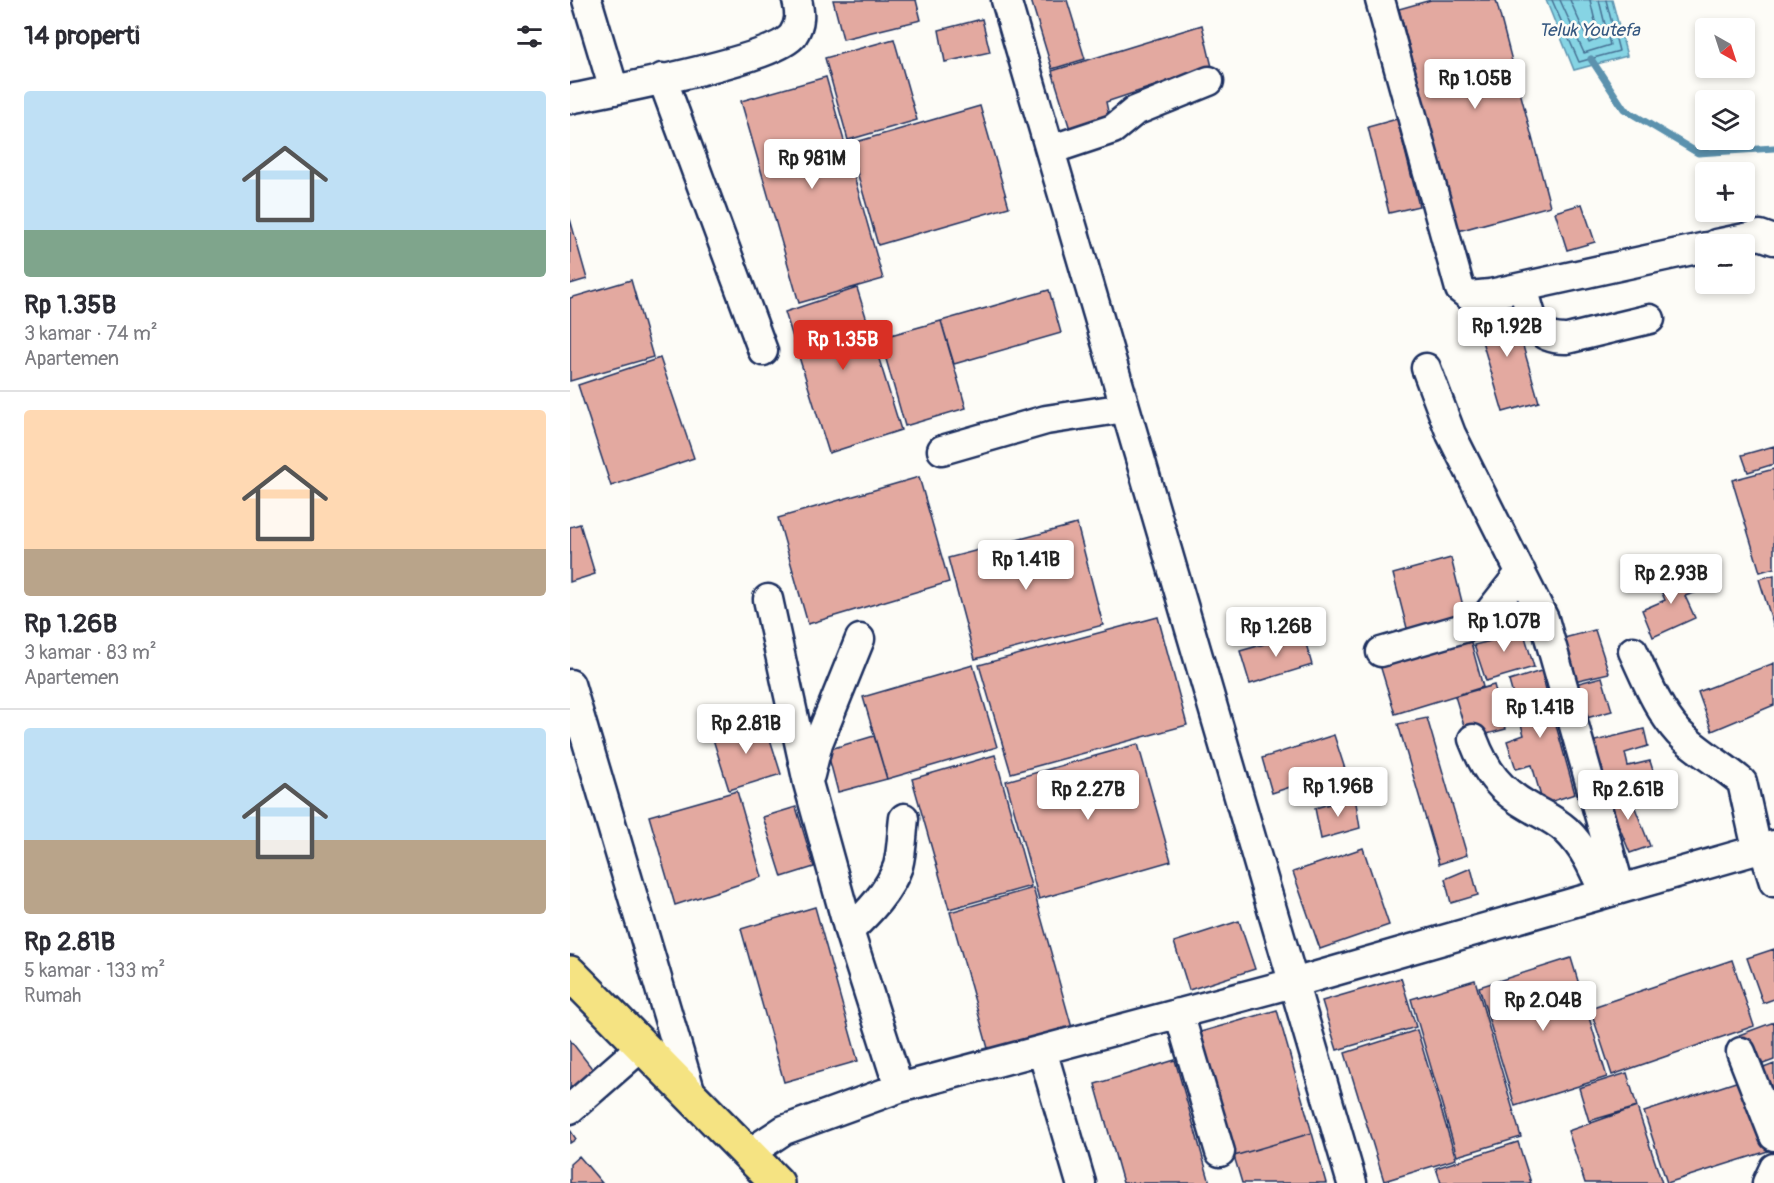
<!DOCTYPE html>
<html lang="id">
<meta charset="utf-8">
<style>
:root{--surface:#fff;--page:#f7f7f7;--text:#2b2b33;--muted:#7c7c81;--line:#e1e1e2;--accent:#d93025}
body{margin:0;font-family:Pangolin,sans-serif;background:var(--page);color:var(--text);height:100vh;display:flex;flex-direction:column;font-size:22px;white-space:nowrap}
*{box-sizing:border-box;margin:0}
p{font-size:20px;color:var(--muted)}
.icon{flex:none;width:33px;height:33px;fill:none;stroke:currentColor;stroke-width:2;stroke-linecap:round;stroke-linejoin:round}
.map{position:relative;flex:1;overflow:hidden}
.details{display:flex;flex-direction:column;background:var(--surface);width:570px}
.details>*{flex:none}
.needle{width:39px;rotate:141deg}
.buttons{position:absolute;left:1125px;top:18px;display:grid;gap:12px}
.buttons a{display:grid;place-items:center;width:60px;height:60px;border-radius:6px;background:var(--surface);box-shadow:0 3px 9px #0003;font-size:30px}
.price{position:absolute;translate:-50% -51px;padding:0 14px;border-radius:6px;background:#fff;color:#222;font-size:20px;line-height:39px;filter:drop-shadow(0 2px 3px #0008)}
.price::after{content:'';position:absolute;left:50%;top:36px;width:18px;height:14px;margin-left:-9px;background:inherit;clip-path:polygon(0 0,100% 0,50% 100%)}
.price.selected{background:var(--accent);color:#fff}
ul{padding:0;list-style:none}
li{display:grid;align-content:center;gap:12px;height:318px;padding:0 24px}
li+li{border-top:2px solid var(--line)}
li span{display:grid;place-items:center;height:186px;border-radius:6px;color:#555}
li>.icon{margin-inline-start:auto}
span .icon{width:108px;height:108px;fill:#fffc;stroke-width:1}
li b{font-size:26px}
h2{display:flex;justify-content:space-between;align-items:center;height:72px;padding:0 24px;font-size:26px}
main{display:flex;flex:1;min-height:0}
.map>svg:first-child{display:block}
.water{fill:#86d4e4;stroke:#5b92ae;stroke-width:1.5}
.lines{fill:none;stroke-linecap:round;stroke-linejoin:round}
.shore{stroke:#467194;stroke-width:1.5}
.stream{stroke:#5b92ae;stroke-width:7}
.building{fill:#e3a9a0;stroke:#1b2f5e;stroke-width:1.5}
.minor-casing{stroke:#1b2f5e;stroke-width:33}
.highway-casing{stroke:#1b2f5e;stroke-width:38}
.minor{stroke:#fdfcf7;stroke-width:28}
.highway{stroke:#f5e382;stroke-width:33}
.labels{text-anchor:middle;dominant-baseline:central;stroke-width:5;stroke-linejoin:round;paint-order:stroke}
.water-label{font-size:18px;font-style:italic;fill:#365880;stroke:#fdfcf7}
</style>
<main>
<section class="details">
<h2>14 properti<svg class="icon" aria-label="filters" viewBox="0 0 24 24"><path d="M4 7h16M4 17h16"/><circle cx="9" cy="7" r="2"/><circle cx="15" cy="17" r="2"/></svg></h2>
<ul>
<li><span style="background:linear-gradient(#bfe0f5 75%,#7fa58c 0)"><svg class="icon" aria-label="home" viewBox="0 0 24 24"><path d="M3 11l9-7 9 7M6 9v11h12V9"/></svg></span><div><b>Rp 1.35B</b><p>3 kamar · 74 m²</p><p>Apartemen</p></div></li>
<li><span style="background:linear-gradient(#ffd9b3 75%,#b9a48a 0)"><svg class="icon" aria-label="home" viewBox="0 0 24 24"><path d="M3 11l9-7 9 7M6 9v11h12V9"/></svg></span><div><b>Rp 1.26B</b><p>3 kamar · 83 m²</p><p>Apartemen</p></div></li>
<li><span style="background:linear-gradient(#bfe0f5 60%,#b9a48a 0)"><svg class="icon" aria-label="home" viewBox="0 0 24 24"><path d="M3 11l9-7 9 7M6 9v11h12V9"/></svg></span><div><b>Rp 2.81B</b><p>5 kamar · 133 m²</p><p>Rumah</p></div></li>
</ul>
</section>
<div class="map">
<svg width="1204" height="1183" viewBox="0 0 1204 1183">
<rect width="100%" height="100%" fill="#fdfcf7"/>
<filter id="ink" filterUnits="userSpaceOnUse"><feTurbulence type="fractalNoise" baseFrequency=".0167" numOctaves="2"/><feDisplacementMap in="SourceGraphic" scale="12" xChannelSelector="R" yChannelSelector="G"/><feConvolveMatrix kernelMatrix="1 2 1 2 8 2 1 2 1" color-interpolation-filters="sRGB"/></filter>
<g filter="url(#ink)">
<path class="water" d="M976 0H1042L1057 56 1004 70Z"/>
<g class="lines">
<path class="shore" d="M982 0 1009 62 1049 51 1036 0
M990 0 1014 53 1040 45 1029 0
M1000 0 1019 43 1029 38 1020 0"/>
<path class="stream" d="M1021 59 1054 109 1128 153 1204 148"/>
</g>
<path class="building" d="M263 0H346L351 20 273 39Z
M461 0H497L515 59 482 69Z
M861 0H926L980 206 888 231 829 9Z
M412 19 420 52 375 62 369 30Z
M632 25 642 67 536 102 541 126 503 139 482 71Z
M324 39 347 120 278 140 255 58Z
M256 77 313 279 229 303 171 101Z
M410 106 439 207 308 245 279 144Z
M827 119 849 206 819 213 798 127Z
M1012 204 1025 242 997 250 985 212Z
M0 219 17 279 0 284Z
M61 280 83 357 0 381V298Z
M287 288 331 430 259 453 215 312Z
M479 290 491 333 384 364 371 321Z
M941 304 969 402 933 412 904 314Z
M371 321 396 408 335 426 310 338Z
M90 358 124 458 41 486 8 385Z
M1204 446V464L1178 472 1172 455Z
M1204 469V568L1190 572 1162 480Z
M349 477 379 582 238 624 208 518Z
M10 524 25 574 0 582V527Z
M507 524 533 625 405 659 378 558Z
M881 558 895 614 838 632 823 574Z
M1119 571 1127 592 1115 596 1125 618 1083 637 1072 610 1095 600 1087 582Z
M1204 575V627L1189 579Z
M588 617 617 725 441 773 409 665Z
M934 621 938 635 953 630 964 667 916 681 904 645 921 641 918 625Z
M1025 630 1039 673 1004 681 990 639Z
M733 633 742 665 680 684 670 651Z
M900 639 913 687 825 714 810 665Z
M1204 663V705L1142 731 1128 692Z
M403 665 427 747 317 779 293 697Z
M971 671 1005 794 973 804 962 765 946 769 937 741 954 735 939 681Z
M1032 677 1042 711 1013 719 1005 684Z
M924 685 936 729 898 739 885 696Z
M857 718 897 855 869 864 828 724Z
M194 720 211 774 159 790 142 736Z
M1074 729 1078 746 1055 753 1058 766 1080 761 1085 777 1035 790 1021 742Z
M764 735 775 769 702 793 692 758Z
M304 736 317 779 268 792 257 750Z
M568 744 601 861 469 899 436 781Z
M425 755 461 886 379 909 342 779Z
M1058 790 1080 846 1060 853 1036 795Z
M167 791 192 877 105 905 79 816Z
M785 797 790 828 751 839 745 808Z
M226 807 244 867 212 877 193 817Z
M793 848 819 925 750 949 723 872Z
M901 868 908 895 881 903 875 879Z
M463 888 502 1028 419 1052 380 912Z
M245 907 288 1061 214 1082 171 929Z
M669 921 685 969 619 990 604 942Z
M1204 949V999L1193 1003 1177 958Z
M1001 958 1037 1077 945 1106 909 987Z
M1162 960 1184 1026 1042 1075 1020 1008Z
M831 978 846 1027 767 1050 752 1001Z
M905 980 951 1137 887 1156 841 999Z
M707 1010 742 1133 664 1156 627 1033Z
M1204 1022V1060L1180 1069 1169 1035Z
M847 1030 886 1159 814 1181 775 1053Z
M0 1040 31 1080 0 1103Z
M605 1060 640 1183H553L525 1084Z
M1204 1064V1090L1191 1095 1183 1072Z
M1057 1073 1067 1107 1019 1121 1009 1088Z
M1175 1079 1198 1151 1097 1183 1074 1112Z
M1067 1107 1092 1183H1015L998 1131Z
M0 1130 6 1139 0 1143Z
M742 1133 756 1183H672L664 1156Z
M948 1142 961 1183H871L866 1168Z
M9 1156 32 1183H0V1164Z"/>
<g class="lines">
<g class="minor-casing">
<path id="minor" d="M17 0 44 90
M436 0 782 1183
M810 0 890 289 899 296 920 294 1136 247
M92 78 193 351
M0 99C38 91 204 60 223 35 231 23 230 13 227 0
M480 150 543 129 565 111 639 81
M1146 244 1190 235 1204 240
M953 287C962 316 961 340 997 339L1080 319
M856 368 881 434 974 619 1050 889
M372 450 476 420 555 408
M198 599 238 783 279 931 329 1088
M1063 651C1076 679 1088 710 1109 733 1128 752 1152 765 1172 782L1187 849
M811 652 904 625 918 614 951 572
M0 684 122 1097
M903 739C915 771 930 791 961 808 973 815 985 820 996 830 1015 848 1024 870 1034 893
M240 775 248 743 290 639
M1193 847 1204 882
M279 931C298 913 319 892 328 866 332 851 332 833 334 818
M609 1013 650 1152
M472 1050 511 1183
M1171 1052 1204 1136
M0 1109 72 1046
M178 1154 214 1130 329 1088 723 983 1204 845
M1197 1183 1204 1168"/>
</g>
<g class="highway-casing">
<path id="highway" d="M0 973 207 1183"/>
</g>
<use href="#minor" class="minor"/>
<use href="#highway" class="highway"/>
</g>
</g>
<g class="labels">
<g class="water-label">
<text x="1019" y="30">Teluk Youtefa</text>
</g>
</g>
</svg>
<div class="buttons">
<a><svg class="needle" viewBox="-14 -14 28 28"><path d="M0-13l5 13h-10z" fill="#e53935"/><path d="M0 13l5-13h-10z" fill="#7c7c81"/></svg></a>
<a><svg class="icon" aria-label="layers" viewBox="0 0 24 24"><path d="M12 4l9 5-9 5-9-5zM3 14l9 5 9-5"/></svg></a>
<a>+</a>
<a>−</a>
</div>
<b class="price" style="left:905px;top:110px">Rp 1.05B</b>
<b class="price" style="left:242px;top:190px">Rp 981M</b>
<b class="price" style="left:937px;top:358px">Rp 1.92B</b>
<b class="price selected" style="left:273px;top:371px">Rp 1.35B</b>
<b class="price" style="left:456px;top:591px">Rp 1.41B</b>
<b class="price" style="left:1101px;top:605px">Rp 2.93B</b>
<b class="price" style="left:934px;top:653px">Rp 1.07B</b>
<b class="price" style="left:706px;top:658px">Rp 1.26B</b>
<b class="price" style="left:970px;top:739px">Rp 1.41B</b>
<b class="price" style="left:176px;top:755px">Rp 2.81B</b>
<b class="price" style="left:768px;top:818px">Rp 1.96B</b>
<b class="price" style="left:518px;top:821px">Rp 2.27B</b>
<b class="price" style="left:1058px;top:821px">Rp 2.61B</b>
<b class="price" style="left:973px;top:1032px">Rp 2.04B</b>
</div>
</main>
